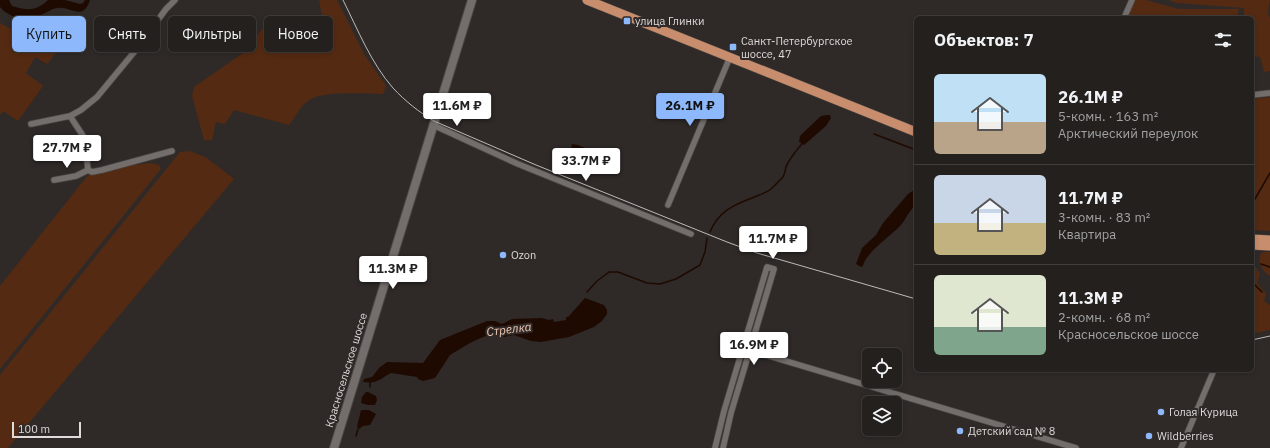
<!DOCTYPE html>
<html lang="ru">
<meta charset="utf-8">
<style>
:root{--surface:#23201e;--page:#2b2827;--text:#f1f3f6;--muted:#a3a3a4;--line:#403e3c;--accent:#8db9fc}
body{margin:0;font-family:"IBM Plex Sans",sans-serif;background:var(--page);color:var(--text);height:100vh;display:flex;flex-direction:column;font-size:15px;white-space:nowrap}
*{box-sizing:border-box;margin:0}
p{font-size:13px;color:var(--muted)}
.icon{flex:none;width:22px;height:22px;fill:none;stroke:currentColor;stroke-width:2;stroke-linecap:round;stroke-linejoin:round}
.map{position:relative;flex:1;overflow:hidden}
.details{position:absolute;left:914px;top:16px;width:340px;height:356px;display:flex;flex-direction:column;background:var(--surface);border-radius:6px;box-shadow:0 2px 6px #0003,0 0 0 1px var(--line)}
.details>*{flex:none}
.hud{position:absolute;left:12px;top:16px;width:380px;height:36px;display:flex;gap:8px}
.tools{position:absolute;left:862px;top:348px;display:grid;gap:8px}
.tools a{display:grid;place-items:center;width:40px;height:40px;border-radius:6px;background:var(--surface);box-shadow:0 2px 6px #0003,0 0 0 1px var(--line);font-size:20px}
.scale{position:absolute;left:12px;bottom:10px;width:69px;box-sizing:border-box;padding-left:4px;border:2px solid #dfdbda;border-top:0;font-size:11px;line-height:14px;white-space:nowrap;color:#dfdbda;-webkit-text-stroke:3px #2f2a28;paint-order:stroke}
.price{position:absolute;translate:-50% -34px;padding:0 9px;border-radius:4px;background:#fff;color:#222;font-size:13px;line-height:26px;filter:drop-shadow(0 1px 2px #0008)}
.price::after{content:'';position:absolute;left:50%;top:24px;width:12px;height:9px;margin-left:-6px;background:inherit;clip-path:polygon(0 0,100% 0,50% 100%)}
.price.current{background:var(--accent);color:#111}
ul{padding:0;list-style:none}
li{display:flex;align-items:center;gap:12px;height:100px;padding:0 20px}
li+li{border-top:1px solid var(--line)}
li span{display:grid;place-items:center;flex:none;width:112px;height:80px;border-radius:6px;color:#555}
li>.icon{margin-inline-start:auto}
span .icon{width:48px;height:48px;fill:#fffc;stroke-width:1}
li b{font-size:17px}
h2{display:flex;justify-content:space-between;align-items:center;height:48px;padding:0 20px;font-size:17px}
.pill{padding:0 14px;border-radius:6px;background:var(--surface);box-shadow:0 2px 6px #0003,0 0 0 1px var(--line);font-size:14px;line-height:36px}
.pill.current{background:var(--accent);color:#111}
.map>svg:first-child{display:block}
.green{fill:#542a12}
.water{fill:#1f0a02}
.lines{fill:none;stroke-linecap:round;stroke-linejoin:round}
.stream{stroke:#1f0a02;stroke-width:1.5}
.street-casing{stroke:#4b4745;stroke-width:7}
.secondary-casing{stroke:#4b4745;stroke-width:10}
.primary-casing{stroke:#4b4745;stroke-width:10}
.street{stroke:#736e6b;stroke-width:5.5}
.secondary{stroke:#736e6b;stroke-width:8}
.primary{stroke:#c78d6c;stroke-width:9}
.tram{stroke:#bebab9;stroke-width:1}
.poi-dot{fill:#8db9fc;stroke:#2f2a28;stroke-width:1.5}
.labels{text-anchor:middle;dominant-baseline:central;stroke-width:4;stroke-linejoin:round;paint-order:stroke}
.poi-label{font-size:11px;fill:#dfdbda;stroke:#2f2a28;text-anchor:start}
.street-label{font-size:11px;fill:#dfdbda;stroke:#2f2a28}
.water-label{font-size:12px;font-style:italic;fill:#f2cab5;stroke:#2f2a28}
</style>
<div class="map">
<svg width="1270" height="448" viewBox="0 0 1270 448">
<rect width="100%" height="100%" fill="#2f2a28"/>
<path class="green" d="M319 0H337L364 54 386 86 383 94C366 94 321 90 308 101 300 107 295 117 289 125L234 110 225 124 216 122 212 140H204L192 96 194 87 246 51 261 30 291 18 314 31 322 16Z
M1136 0H1146L1179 9H1239L1237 18H1128L1132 6Z
M1169 0H1270L1268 12 1270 19V71L1264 72 1260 57 1252 56V18H1244V8L1176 3Z
M0 23 56 53 47 64 35 57 26 73 43 86 18 121 3 111 0 115Z
M1270 97V231L1252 230V99Z
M190 151 207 158 234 179 8 448H0V375L180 152Z
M150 163 159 165 161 169 0 369V286L88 175 111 168Z
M1265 252H1270V276C1262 271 1257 262 1261 253Z
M1252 262 1260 274 1257 283 1266 294 1264 301 1270 305V330L1252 334Z"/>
<path class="water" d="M0 0H9L12 6C27 11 37 11 48 0H65L80 4 83 3 85 0H90C83 22 71 6 57 8 51 9 48 12 43 14 27 20 11 20 0 7Z
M827 115H830L831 118 826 126 804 145 799 142 800 136 805 131 821 116Z
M572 144 578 145 590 150 591 155 585 159 574 153 571 149Z
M914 190H916V205C910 209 906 219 901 225 891 236 866 252 863 266L861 267 856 264 862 248 876 235 883 223 908 194Z
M585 298 604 305 607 310V314L602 321 594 327 569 337 541 342 531 341 514 335 504 337 491 335 483 337 470 343 450 355 435 378 423 381 418 379 417 377 391 373C380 379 377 384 363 382L364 379 372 377 379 368 387 362 423 363 440 340 487 321H495L502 324 512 319 542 318 549 320 553 319 554 322 566 320V317H568Z
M366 392H368L376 396 377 400 375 405H368L361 403 362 397Z
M361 410H369L376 414 370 425 363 426 359 429 357 427Z"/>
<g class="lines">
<path class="stream" d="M874 134 916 150
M1252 204 1270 173
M710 232C718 212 733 205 752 198 759 195 766 193 771 189 773 187 781 179 782 178 785 175 785 170 786 167 788 161 798 148 802 144
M1261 264 1270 267
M1252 282 1262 292
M587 292 597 281 609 272H618L647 283 660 284 676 279 700 265 705 252 707 238
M370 387V383L371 381
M356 436 358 429"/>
<g class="street-casing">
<path id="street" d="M1124 18 1132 0
M1252 95 1270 93
M70 116 89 145 87 161 88 170
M31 124 70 116 81 110 97 97 135 51 166 9 175 0
M433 125 518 164 691 234
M54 180 76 176 88 170 92 172 102 170 172 151
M668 205 730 57
M749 350 1076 448
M715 448 724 411 767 267 774 269 731 413 723 448
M1181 448 1214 370"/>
</g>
<g class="secondary-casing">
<path id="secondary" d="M334 448 472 0"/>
</g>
<g class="primary-casing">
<path id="primary" d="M587 0 916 132
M1252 239 1270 240
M1252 245 1270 246"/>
</g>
<use href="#street" class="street"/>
<use href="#secondary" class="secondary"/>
<use href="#primary" class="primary"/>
<path class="tram" d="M343 0C358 30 371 63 393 88 405 101 419 112 434 121L536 165 727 242 757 253 916 299
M1252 340 1270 336"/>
</g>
<g class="poi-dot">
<rect x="623" y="17" width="8" height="8" rx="2"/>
<rect x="729" y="43" width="8" height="8" rx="2"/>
<circle cx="503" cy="255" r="4"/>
<circle cx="1161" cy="412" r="4"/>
<circle cx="960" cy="431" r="4"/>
<circle cx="1149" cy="436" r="4"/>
</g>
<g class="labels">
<g class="poi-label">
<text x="635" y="21">улица Глинки</text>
<text x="741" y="41">Санкт-Петербургское<tspan x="741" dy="13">шоссе, 47</tspan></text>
<text x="511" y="255">Ozon</text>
<text x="1169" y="412">Голая Курица</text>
<text x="968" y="431">Детский сад № 8</text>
<text x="1157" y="436">Wildberries</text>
</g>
<g class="street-label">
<text transform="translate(346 370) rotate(-73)">Красносельское шоссе</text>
</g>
<g class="water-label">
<text transform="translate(509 329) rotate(-7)">Стрелка</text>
</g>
</g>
</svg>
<div class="tools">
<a><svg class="icon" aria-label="locate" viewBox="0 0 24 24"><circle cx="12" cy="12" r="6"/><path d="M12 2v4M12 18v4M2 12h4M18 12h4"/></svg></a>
<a><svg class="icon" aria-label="layers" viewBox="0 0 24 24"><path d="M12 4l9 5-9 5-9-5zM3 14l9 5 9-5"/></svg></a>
</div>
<div class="scale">100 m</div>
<b class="price" style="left:457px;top:127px">11.6M ₽</b>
<b class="price current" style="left:690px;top:127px">26.1M ₽</b>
<b class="price" style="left:67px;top:169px">27.7M ₽</b>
<b class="price" style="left:586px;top:182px">33.7M ₽</b>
<b class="price" style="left:773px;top:260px">11.7M ₽</b>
<b class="price" style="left:393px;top:290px">11.3M ₽</b>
<b class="price" style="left:754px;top:366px">16.9M ₽</b>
<div class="hud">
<a class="pill current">Купить</a>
<a class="pill">Снять</a>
<a class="pill">Фильтры</a>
<a class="pill">Новое</a>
</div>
<section class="details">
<h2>Объектов: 7<svg class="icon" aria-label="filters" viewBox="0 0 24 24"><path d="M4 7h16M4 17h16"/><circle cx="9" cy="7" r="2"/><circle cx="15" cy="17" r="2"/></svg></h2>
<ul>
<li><span style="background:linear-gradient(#bfe0f5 60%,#b9a48a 0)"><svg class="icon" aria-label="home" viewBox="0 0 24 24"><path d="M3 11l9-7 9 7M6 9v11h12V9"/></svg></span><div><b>26.1M ₽</b><p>5-комн. · 163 m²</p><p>Арктический переулок</p></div></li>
<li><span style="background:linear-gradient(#c9d6e8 60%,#c2b280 0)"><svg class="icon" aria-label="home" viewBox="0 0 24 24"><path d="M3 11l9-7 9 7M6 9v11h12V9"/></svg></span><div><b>11.7M ₽</b><p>3-комн. · 83 m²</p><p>Квартира</p></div></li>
<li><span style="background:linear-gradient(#dfe7d0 65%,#7fa58c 0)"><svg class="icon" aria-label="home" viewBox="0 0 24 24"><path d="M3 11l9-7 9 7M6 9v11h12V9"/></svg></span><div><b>11.3M ₽</b><p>2-комн. · 68 m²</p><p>Красносельское шоссе</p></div></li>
</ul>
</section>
</div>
